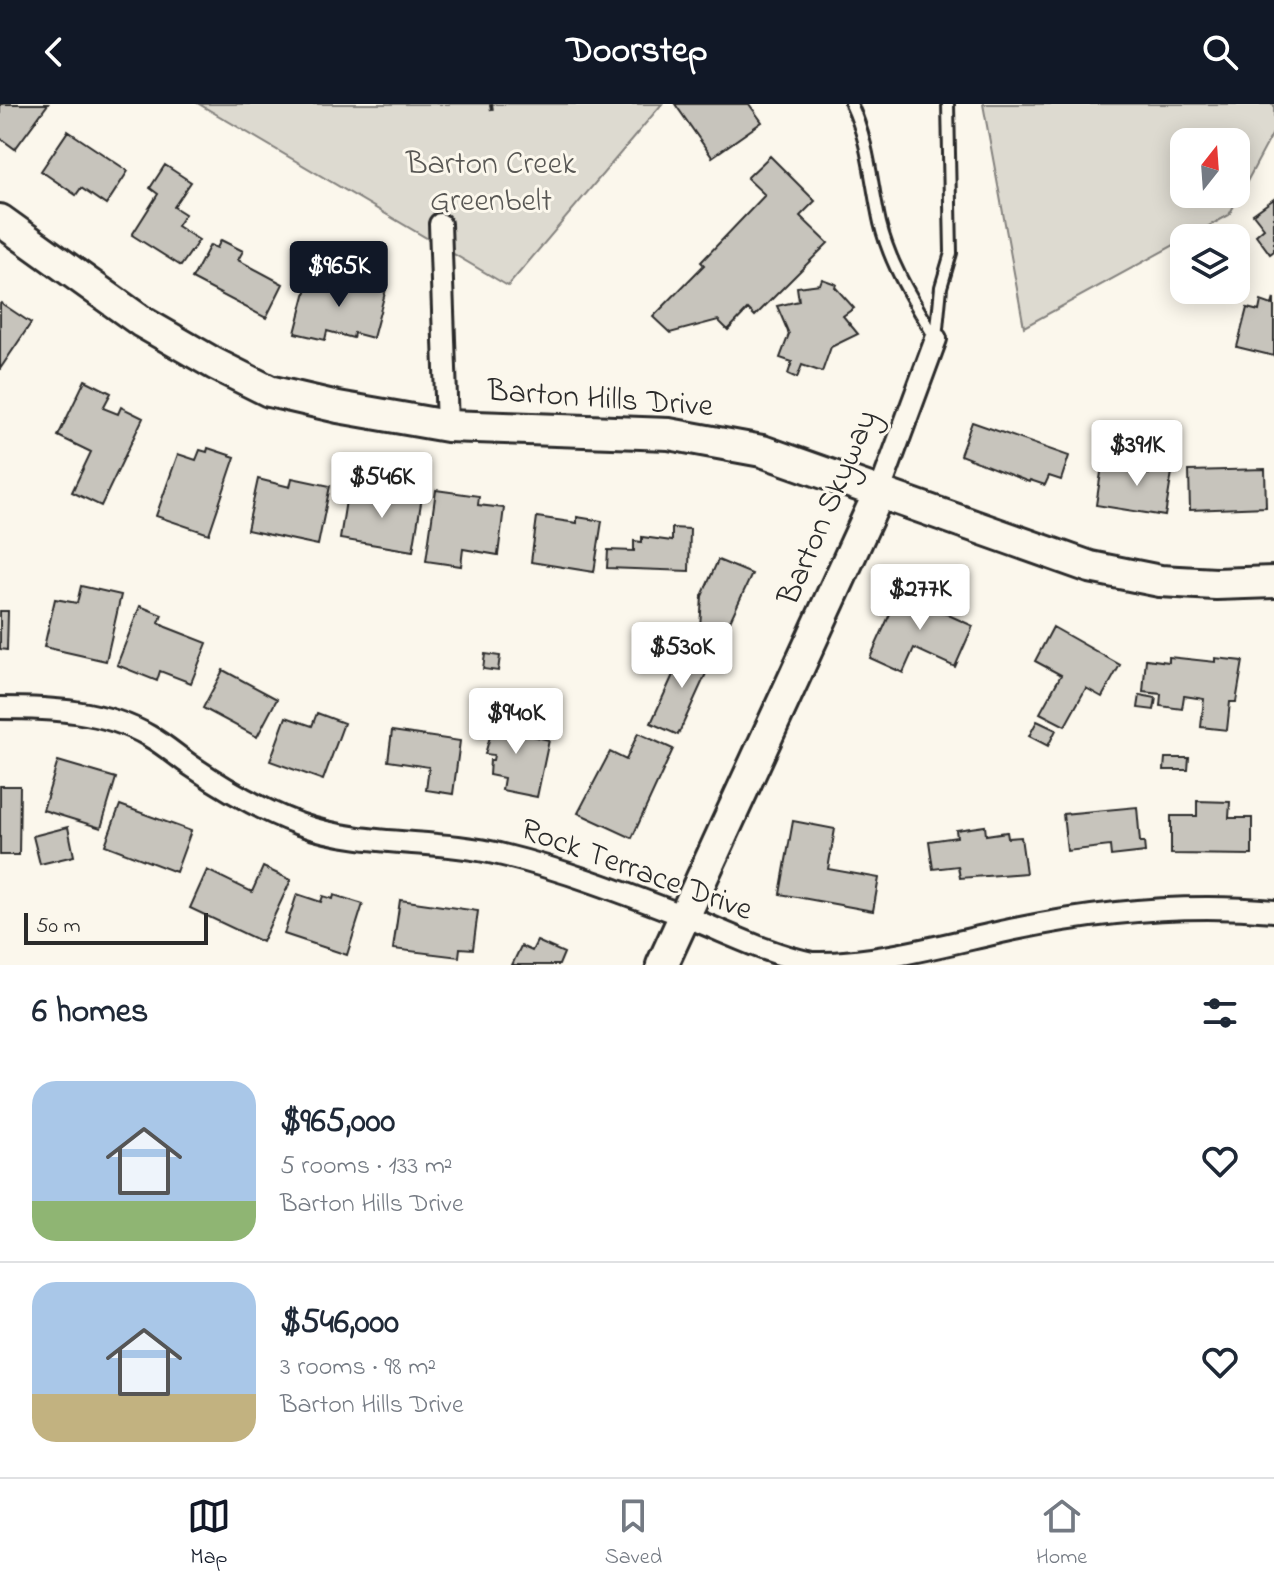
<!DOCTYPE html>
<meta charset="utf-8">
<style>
:root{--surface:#fff;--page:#f6f6f7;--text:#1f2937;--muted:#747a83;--line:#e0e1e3;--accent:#111827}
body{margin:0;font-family:"Indie Flower",sans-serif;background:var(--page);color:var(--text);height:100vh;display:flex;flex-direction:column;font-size:30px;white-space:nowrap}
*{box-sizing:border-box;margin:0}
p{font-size:26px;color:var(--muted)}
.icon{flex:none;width:44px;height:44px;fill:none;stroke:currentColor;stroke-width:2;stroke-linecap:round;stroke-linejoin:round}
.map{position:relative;height:861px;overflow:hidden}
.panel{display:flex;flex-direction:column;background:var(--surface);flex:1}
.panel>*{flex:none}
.needle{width:52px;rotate:17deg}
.buttons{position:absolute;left:1170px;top:24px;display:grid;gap:16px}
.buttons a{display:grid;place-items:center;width:80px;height:80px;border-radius:16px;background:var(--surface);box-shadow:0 4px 20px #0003;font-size:40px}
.scale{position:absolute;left:24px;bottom:20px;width:184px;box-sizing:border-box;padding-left:8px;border:4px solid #2b2b2b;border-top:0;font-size:22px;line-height:28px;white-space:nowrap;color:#2b2b2b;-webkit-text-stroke:6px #fbf7ec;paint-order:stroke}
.price{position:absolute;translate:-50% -68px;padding:0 18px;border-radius:8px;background:#fff;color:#222;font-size:26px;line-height:52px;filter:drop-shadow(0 2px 4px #0008)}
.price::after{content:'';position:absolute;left:50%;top:48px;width:24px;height:18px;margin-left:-12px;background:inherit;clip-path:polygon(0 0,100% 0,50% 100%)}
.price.on{background:var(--accent);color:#fff}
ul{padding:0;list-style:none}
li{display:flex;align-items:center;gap:24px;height:200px;padding:0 32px}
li+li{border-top:2px solid var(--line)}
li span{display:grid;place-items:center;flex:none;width:224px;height:160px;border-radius:24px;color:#555}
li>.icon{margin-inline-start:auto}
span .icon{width:96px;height:96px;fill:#fffc;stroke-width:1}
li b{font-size:34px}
h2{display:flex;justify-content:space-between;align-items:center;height:96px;padding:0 32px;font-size:34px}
header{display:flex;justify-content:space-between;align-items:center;height:104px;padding:0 32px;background:var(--accent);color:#fff;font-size:36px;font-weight:800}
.tab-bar{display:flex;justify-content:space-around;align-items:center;height:112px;border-top:2px solid var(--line);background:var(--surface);font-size:22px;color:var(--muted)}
.tab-bar a{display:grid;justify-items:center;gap:4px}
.tab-bar .on{color:var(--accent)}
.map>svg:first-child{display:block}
.green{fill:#dddad0;stroke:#84827e;stroke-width:2;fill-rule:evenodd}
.building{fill:#c7c4bc;stroke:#2b2b2b;stroke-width:2}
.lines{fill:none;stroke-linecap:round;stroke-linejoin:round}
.lane-casing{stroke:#2b2b2b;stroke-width:16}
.street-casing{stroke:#2b2b2b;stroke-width:26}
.secondary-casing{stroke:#2b2b2b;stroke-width:36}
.path{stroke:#2b2b2b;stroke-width:4;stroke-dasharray:6 6;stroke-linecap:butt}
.lane{stroke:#fbf7ec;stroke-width:10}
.street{stroke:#fbf7ec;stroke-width:20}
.secondary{stroke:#fbf7ec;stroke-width:30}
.labels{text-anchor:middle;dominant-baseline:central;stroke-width:6;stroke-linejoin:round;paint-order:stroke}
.park-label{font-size:32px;fill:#585754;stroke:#fbf7ec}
.street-label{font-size:32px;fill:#2b2b2b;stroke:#fbf7ec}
</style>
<header><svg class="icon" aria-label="back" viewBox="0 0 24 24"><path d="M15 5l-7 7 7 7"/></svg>Doorstep<svg class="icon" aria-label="search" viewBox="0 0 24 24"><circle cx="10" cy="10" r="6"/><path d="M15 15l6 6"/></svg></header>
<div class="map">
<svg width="1274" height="861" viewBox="0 0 1274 861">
<rect width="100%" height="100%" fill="#fbf7ec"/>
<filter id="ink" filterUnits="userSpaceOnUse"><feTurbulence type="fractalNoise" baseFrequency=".0125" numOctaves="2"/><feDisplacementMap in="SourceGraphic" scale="16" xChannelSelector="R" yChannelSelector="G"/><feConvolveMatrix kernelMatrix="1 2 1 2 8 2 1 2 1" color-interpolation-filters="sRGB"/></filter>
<g filter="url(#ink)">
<path class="green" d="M199 0H662L508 182Z
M983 0H1274V27L1229 111 1024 223ZM1184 38H1236V90H1184Z"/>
<path class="building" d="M0 0H48L15 45 0 34Z
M675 0H749L762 18 712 53Z
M68 27 128 67 106 101 81 84 76 91 41 67Z
M770 52 815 97 800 112 828 139 755 212 748 205 728 226 718 216 670 229 653 213 704 161 701 158 765 91 747 74Z
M165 61 191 78 174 103 185 110 177 122 199 136 181 162 132 131 158 90 150 84Z
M1274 95V147L1270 150 1256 131 1264 124 1253 110Z
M221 136 243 147 238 156 283 180 266 214 192 175 210 141 217 144Z
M311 168 339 176 338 183 358 188 361 179 386 185 373 234 354 229 353 234 327 227 325 236 295 229Z
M822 175 836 180 835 183 854 204 843 212 858 230 831 243 822 268 802 261 797 274 788 270 792 258 780 254 789 230 777 202 799 197 797 183 820 180Z
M1274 194V252L1237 243 1247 204 1259 207 1261 197 1272 201Z
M1 199 31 219 0 265V200Z
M85 276 111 289 103 304 118 310 121 303 143 314 101 402 72 388 91 348 58 332Z
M972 318 1069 352 1061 376 1049 372 1045 381 1030 376 1029 378 960 351Z
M208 344 235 353 209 430 156 412 178 350 196 356 200 346 207 348Z
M1152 352 1174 356 1165 412 1096 401 1102 362 1149 370Z
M1265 365 1266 403 1190 406 1189 367Z
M292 374 330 382 318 441 247 426 258 375 290 383Z
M436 386 479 392 478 401 504 404 498 451 463 445 461 462 426 457Z
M388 387 422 393 413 447 340 435 347 390 386 397Z
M537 413 577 419V413L602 417 594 468 531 458Z
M672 424 690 425 689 467 607 464 608 446 634 447V437L642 438V433L672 437Z
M718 456 752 470 722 534 700 524 702 492Z
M903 481 938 497 935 505 973 522 955 563 914 544 903 569 870 554Z
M81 482 121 491 106 557 44 543 55 495 77 499Z
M140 502 162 511 159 519 166 523 207 539 191 579 160 567 157 577 117 561Z
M0 507H8L7 546 0 545Z
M1053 523 1120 561 1102 593 1086 584 1065 622 1040 609 1061 571 1035 557Z
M687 540 714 552 678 631 651 619Z
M485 550 500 552 498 567 483 565Z
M1169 553 1215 558V554L1243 557 1236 598H1230L1227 626 1201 623 1204 595 1184 592 1182 605 1160 602 1161 590 1143 588 1146 555 1169 558Z
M223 566 277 595 257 633 203 604Z
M1140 591 1156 594 1154 606 1138 604Z
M498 605 520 610 516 628 549 636 537 693 502 686 504 674 489 671 490 656H493L494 651 485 650Z
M317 609 344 619 323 676 270 657 286 613 312 622Z
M1037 617 1056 626 1048 642 1029 632Z
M392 627 460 637 453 690 426 686 429 663 388 657Z
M638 629 673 645 632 734 578 709 610 648 626 656Z
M1165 654H1189L1188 666H1164Z
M58 657 116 674 101 724 43 706Z
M0 682H20L19 751H0Z
M1197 697 1230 698 1229 714H1252V751L1171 750V712H1197Z
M120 701 191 727 176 768 105 741Z
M1137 703 1140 738H1144L1145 748 1111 752 1110 742 1067 747 1063 710Z
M793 717 835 725 828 765 879 774 873 807 780 790Z
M985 722 986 731 1007 728 1008 734 1021 733 1026 769 960 774 958 762 933 765 929 737 957 733 956 726Z
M68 723 74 752 40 760 33 732Z
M263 763 291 776 262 838 190 804 207 766 252 788Z
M297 790 321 798 323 792 333 795 334 791 363 800 347 851 284 830Z
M400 796 478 807 473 845 460 844 459 853 393 845Z
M537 837 564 849 559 861H512L521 842 532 847Z"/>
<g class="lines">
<g class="lane-casing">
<path id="lane" d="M851 0C869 38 871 79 880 119 890 161 914 198 936 235
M936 235 941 183 951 149 948 0"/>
</g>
<g class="street-casing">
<path id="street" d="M440 120 447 322
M879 389 936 235
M0 604C49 604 105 606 149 632 165 641 178 653 193 663 225 685 262 706 299 720 365 744 436 734 503 751 565 766 627 790 687 813 728 829 768 850 812 859 875 861 953 838 1015 825 1102 807 1186 799 1274 807"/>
</g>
<g class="secondary-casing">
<path id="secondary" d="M0 116 142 218 215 260 269 287 338 303 447 322 669 330 762 347 1090 463 1160 477 1216 480 1274 478
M662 861 879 389"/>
</g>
<path class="path" d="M491 0 492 7"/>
<use href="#lane" class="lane"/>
<use href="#street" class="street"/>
<use href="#secondary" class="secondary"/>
</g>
</g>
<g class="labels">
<g class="park-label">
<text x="491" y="61">Barton Creek<tspan x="491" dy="37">Greenbelt</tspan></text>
</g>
<g class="street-label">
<text transform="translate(600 296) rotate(4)">Barton Hills Drive</text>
<text transform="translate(829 404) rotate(-67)">Barton Skyway</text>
<text transform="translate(636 767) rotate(20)">Rock Terrace Drive</text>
</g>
</g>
</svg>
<div class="buttons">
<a><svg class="needle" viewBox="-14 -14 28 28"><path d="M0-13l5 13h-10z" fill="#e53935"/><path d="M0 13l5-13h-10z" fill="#747a83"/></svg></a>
<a><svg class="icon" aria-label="layers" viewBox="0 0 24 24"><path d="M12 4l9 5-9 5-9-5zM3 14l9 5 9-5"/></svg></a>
</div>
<div class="scale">50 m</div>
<b class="price on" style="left:339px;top:205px">$965K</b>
<b class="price" style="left:1137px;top:384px">$391K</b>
<b class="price" style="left:382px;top:416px">$546K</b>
<b class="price" style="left:920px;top:528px">$277K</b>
<b class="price" style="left:682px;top:586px">$530K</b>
<b class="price" style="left:516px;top:652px">$940K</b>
</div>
<section class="panel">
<h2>6 homes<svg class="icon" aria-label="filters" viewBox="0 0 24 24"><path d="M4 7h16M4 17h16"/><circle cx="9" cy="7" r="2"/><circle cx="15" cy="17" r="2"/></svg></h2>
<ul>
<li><span style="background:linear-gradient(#a9c7e8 75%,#8fb573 0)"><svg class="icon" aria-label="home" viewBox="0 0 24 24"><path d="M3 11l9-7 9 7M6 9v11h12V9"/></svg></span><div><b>$965,000</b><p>5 rooms · 133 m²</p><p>Barton Hills Drive</p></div><svg class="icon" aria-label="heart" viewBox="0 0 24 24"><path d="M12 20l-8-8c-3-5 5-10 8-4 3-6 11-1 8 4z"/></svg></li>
<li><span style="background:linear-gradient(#a9c7e8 70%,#c2b280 0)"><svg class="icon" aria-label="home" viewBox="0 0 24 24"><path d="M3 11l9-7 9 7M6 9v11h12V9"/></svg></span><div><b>$546,000</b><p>3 rooms · 98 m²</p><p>Barton Hills Drive</p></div><svg class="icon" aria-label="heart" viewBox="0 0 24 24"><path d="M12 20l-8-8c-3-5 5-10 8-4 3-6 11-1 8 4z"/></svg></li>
</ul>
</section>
<nav class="tab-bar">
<a class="on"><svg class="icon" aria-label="map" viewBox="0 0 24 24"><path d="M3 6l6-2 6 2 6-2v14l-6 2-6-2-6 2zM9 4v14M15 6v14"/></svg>Map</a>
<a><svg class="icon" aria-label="saved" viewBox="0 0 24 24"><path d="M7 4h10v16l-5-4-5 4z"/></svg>Saved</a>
<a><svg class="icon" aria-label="home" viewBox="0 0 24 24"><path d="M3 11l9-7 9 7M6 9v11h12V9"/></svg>Home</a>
</nav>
